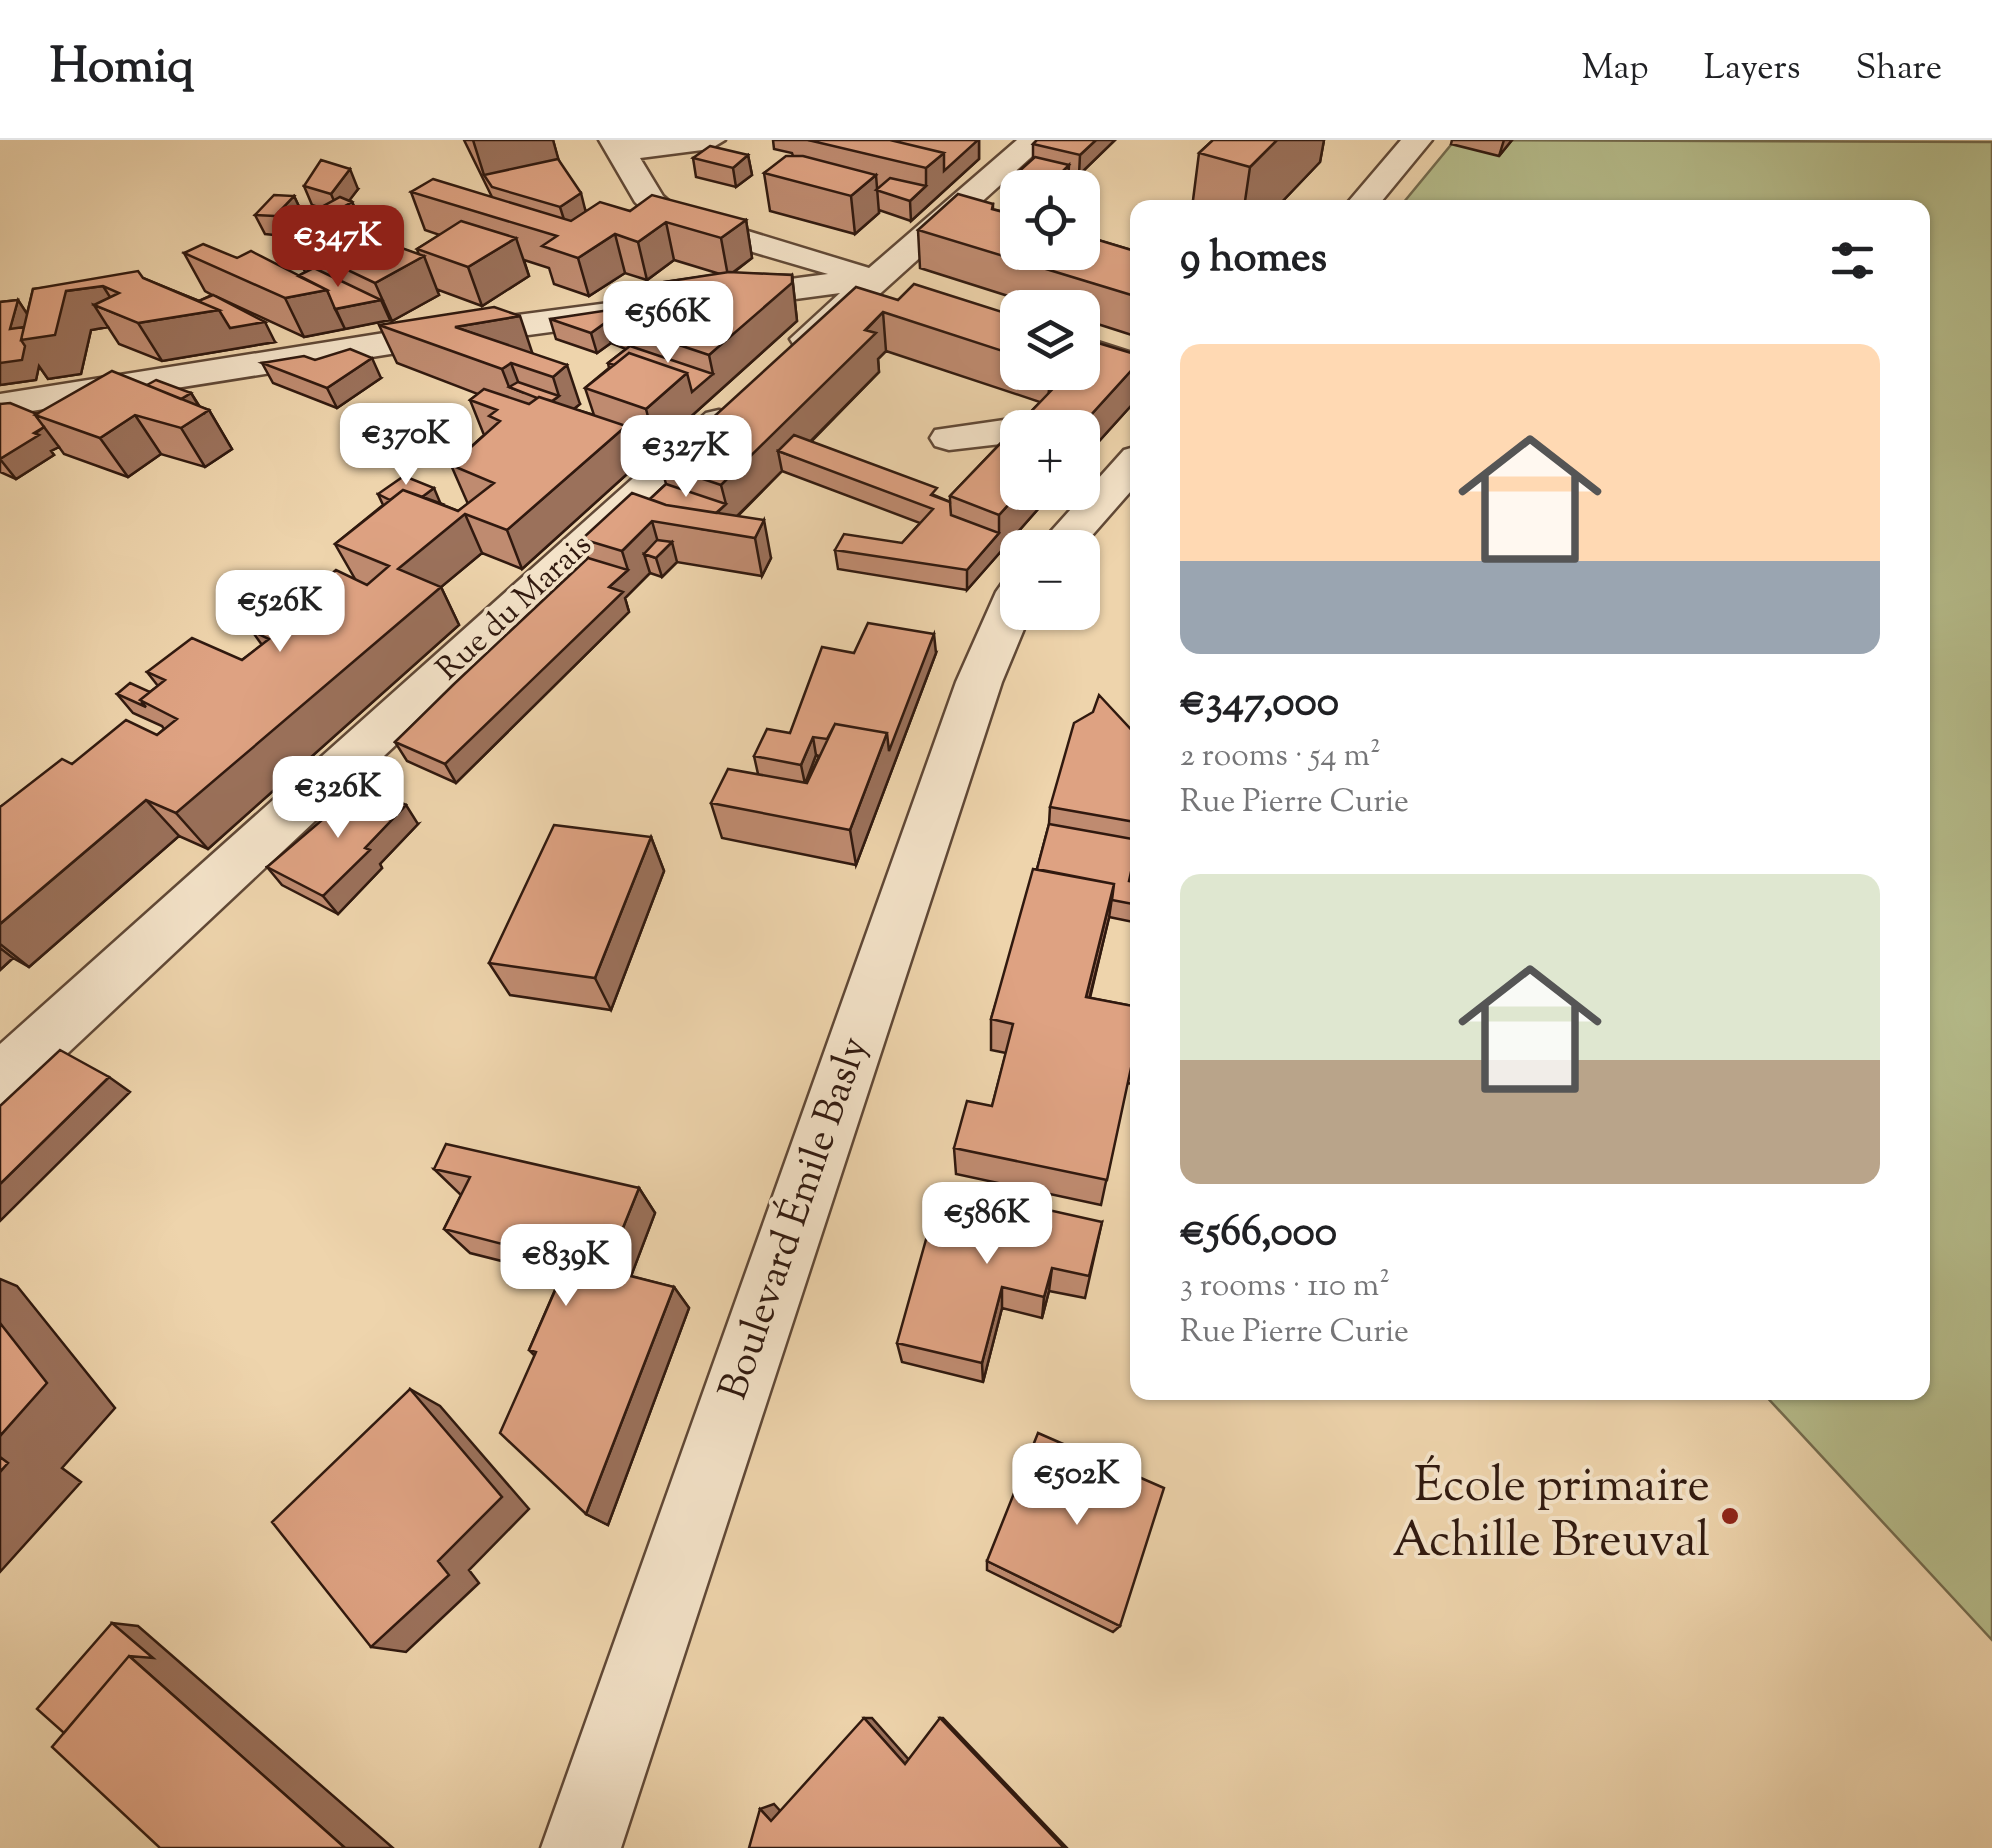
<!DOCTYPE html>
<meta charset="utf-8">
<style>
:root{--surface:#fff;--page:#f2f2f2;--text:#202124;--muted:#757577;--line:#e0e0e0;--accent:#8f2418}
body{margin:0;font-family:"Sorts Mill Goudy",serif;background:var(--page);color:var(--text);height:100vh;display:flex;flex-direction:column;font-size:38px;white-space:nowrap}
*{box-sizing:border-box;margin:0}
p{font-size:32px;color:var(--muted)}
.icon{flex:none;width:55px;height:55px;fill:none;stroke:currentColor;stroke-width:2;stroke-linecap:round;stroke-linejoin:round}
.map{position:relative;flex:1;overflow:hidden}
.drawer{position:absolute;left:1130px;top:60px;width:800px;height:1200px;display:flex;flex-direction:column;background:var(--surface);border-radius:20px;box-shadow:0 2px 8px #0004}
.drawer>*{flex:none}
.tools{position:absolute;left:1000px;top:30px;display:grid;gap:20px}
.tools a{display:grid;place-items:center;width:100px;height:100px;border-radius:20px;background:var(--surface);box-shadow:0 2px 8px #0004;font-size:50px}
.price{position:absolute;translate:-50% -85px;padding:0 22px;border-radius:20px;background:#fff;color:#222;font-size:32px;line-height:65px;filter:drop-shadow(0 2px 5px #0008)}
.price::after{content:'';position:absolute;left:50%;top:60px;width:30px;height:22px;margin-left:-15px;background:inherit;clip-path:polygon(0 0,100% 0,50% 100%)}
.price.selected{background:var(--accent);color:#fff}
ul{padding:0;list-style:none}
li{display:grid;align-content:center;gap:20px;height:530px;padding:0 50px}
li span{display:grid;place-items:center;height:310px;border-radius:20px;color:#555}
li>.icon{margin-inline-start:auto}
span .icon{width:180px;height:180px;fill:#fffc;stroke-width:1}
li b{font-size:42px}
h2{display:flex;justify-content:space-between;align-items:center;height:120px;padding:0 50px;font-size:42px}
header{display:flex;align-items:center;gap:60px;box-sizing:border-box;height:140px;padding:0 50px;background:var(--surface);border-bottom:2px solid var(--line)}
header strong{font-size:48px}
nav{display:flex;gap:55px;margin-inline-start:auto;font-size:35px}
.map>svg:first-child{display:block}
.green{fill:#b6bd8c;stroke:#736b4e;stroke-width:2.5}
.lines{fill:none;stroke-linecap:round;stroke-linejoin:round}
.minor-casing{stroke:#604836;stroke-width:5}
.minor{fill:#f4e3c9;fill-rule:evenodd}
.wall{fill:#bf8b70;stroke:#30190f;stroke-width:2.5;fill-rule:evenodd}
.shaded-wall{fill:#9b715b;stroke:#30190f;stroke-width:2.5}
.building{fill:#dea282;stroke:#30190f;stroke-width:2.5}
.poi-dot{fill:#8f2418;stroke:#f4e3c9;stroke-width:4}
.labels{text-anchor:middle;dominant-baseline:central;stroke-width:8;stroke-linejoin:round;paint-order:stroke}
.far-street-label{font-size:32px;fill:#30190f;stroke:#f4e3c9}
.street-label{font-size:40px;fill:#30190f;stroke:#f4e3c9}
.near-poi-label{font-size:48px;fill:#30190f;stroke:#f4e3c9;text-anchor:end}
</style>
<header>
<strong>Homiq</strong>
<nav><a>Map</a><a>Layers</a><a>Share</a></nav>
</header>
<div class="map">
<svg width="1992" height="1708" viewBox="0 0 1992 1708">
<rect width="100%" height="100%" fill="#eed4ac"/>
<filter id="stains"><feTurbulence type="fractalNoise" baseFrequency=".002" numOctaves="4"/><feColorMatrix values="0 0 0 0 .2 0 0 0 0 .09 0 0 0 0 .02 0 0 0 .5 -.17"/></filter>
<radialGradient id="worn" r=".72"><stop offset=".6" stop-color="#630" stop-opacity="0"/><stop offset="1" stop-color="#630" stop-opacity=".3"/></radialGradient>
<path class="green" d="M1455 0 1992 2V1500L1763 1253 1922 1252V68H1399Z"/>
<g class="lines">
<g class="minor-casing">
<path id="minor" d="M599 0H725L710 9 640 18 663 56 679 70 869 128 1017 0H1050L821 207H795L790 199 840 153 403 212 0 276V254L403 190 828 134 657 84 635 62Z
M1401 0H1432L1376 68H1343Z
M1082 197 1138 215V238L1082 220Z
M719 270 732 273 738 281 732 289 20 958 0 966V904L706 273Z
M1018 278 1035 288H1018V302L949 310 935 306 930 298 935 290Z
M1138 306V343L1081 408H1036L1124 310Z
M1018 438V472H1031L1002 542 621 1708H541L956 542 996 452 1003 442Z"/>
</g>
<use href="#minor" class="minor"/>
</g>
<path class="wall" d="M464 0H553L558 19 586 71H630L746 80 752 118 733 133 792 135 797 181 656 308 630 299 637 325 522 429 482 413 441 447 459 485 208 709 179 696 29 827 13 818 0 830V667L72 624 157 595 164 589 162 586 133 573 117 554 150 552 158 546 147 532 242 520 262 505 252 491 319 477 325 472 312 450 355 439 335 404 383 365 378 354 441 364 458 371 468 364 451 325 484 295 470 260 478 254 397 223 379 185 533 214 580 264 574 269 594 275 585 248 609 228 608 223 626 209 611 203 597 213 556 199 550 179 662 184 672 176 664 142 720 134 674 120 647 140 625 133 589 156 554 144 549 128 524 120 529 136 482 166 436 149 439 155 392 181 389 180 304 197 215 156 275 202 162 221 119 204 108 187 91 190 81 234 48 239 39 226 36 240 0 245V162L18 160 27 174 33 149 143 138 199 161 212 155 205 151 184 113 237 118 298 136 305 132 291 103 301 97 295 84 284 96 265 94 255 75 294 56 303 75 299 80 321 68 312 65 304 46 358 49 349 60 352 62 361 81 347 88 419 115 417 109 440 95 425 90 411 52 492 57Z
M773 0H979V19L911 81 879 70V73L855 94 770 71 764 33 793 16 792 13 774 9Z
M1037 0H1115L1079 35 1069 32 1068 45 1065 48H1018V54L1016 53V34L1033 19V4Z
M1213 0H1324L1320 22 1276 68H1192L1199 13Z
M1452 0H1512L1499 16 1451 4Z
M748 15 752 35 736 47 696 37 693 18Z
M993 64V69L1138 112V197L1082 179V168H1046L920 128 918 90Z
M898 160 1018 177V232H1082L1138 258 1082 320V288L1018 352H1053L967 450 838 429 835 410 902 403 920 383 782 331 738 376 771 418 762 436 677 422 662 437 650 433 625 458 629 472 456 643 407 621 395 602 588 418 582 399 650 359 666 344 661 325ZM886 211 1040 262 950 356V362L811 302 879 232 878 219Z
M315 220 381 238 337 268 273 243 262 223Z
M147 245 191 253 200 267 209 270 232 309 205 327 161 314 128 337 64 314 59 307 51 311 54 315 16 339 0 332V264L37 274Z
M936 513 856 725 722 698 711 663 758 634 754 616 790 593ZM816 615 819 616 807 643H805Z
M1138 604 1135 622H1138V678L1133 699 1138 705 1130 741 1138 743V783L1109 777 1090 858 1138 867V945L1127 943 1101 1065 956 1034 954 1008 992 966 1006 913 991 910V879L1037 729 1049 684 1050 667Z
M418 684 380 724 382 728 338 774 282 745 267 727Z
M651 697 664 731 611 870 510 855 489 823Z
M434 1029 639 1048 655 1073 631 1136 674 1147 689 1168 608 1385 586 1374 534 1215 529 1210 561 1136 470 1113 444 1089 461 1055Z
M1102 1082 1085 1158 1049 1151 1042 1178 1002 1168 983 1242 902 1222 897 1203Z
M987 1421 1120 1486 1113 1492 987 1430Z"/>
<path class="shaded-wall" d="M473 0H553L564 39 484 35Z
M979 0V19L911 81 910 61 926 46V28L944 13Z
M1096 0H1115L1079 35 1080 15Z
M1277 0H1324L1320 22 1276 68H1244L1250 27Z
M1504 0H1512L1499 16Z
M748 15 752 35 736 47 733 28Z
M1069 25 1068 45 1065 48H1051V43Z
M350 29 358 49 346 65 352 62 361 81 316 106 307 87 338 70 331 54Z
M876 35 879 73 855 94 851 56Z
M581 53 586 73 566 86 560 67Z
M294 56 303 75 284 96 275 76Z
M746 80 752 118 728 136 721 98Z
M666 82 674 120 647 140 638 102Z
M615 94 625 133 589 156 578 118Z
M516 98 529 136 482 166 468 127Z
M424 116 439 155 392 181 375 143Z
M792 135 797 181 656 308 646 269 687 233 713 234 709 215Z
M103 146 122 176 94 165 108 187 91 190 81 234 48 239 39 226 36 240 0 245V223L18 160 31 180 66 151Z
M327 150 345 189 304 197 285 158Z
M381 160 390 180 345 189 335 169Z
M219 170 265 182 275 202 162 221 138 183Z
M883 172 886 211 878 219 879 232 795 317 778 311 782 331 721 392 701 389 726 364 721 345Z
M520 176 533 215 455 187Z
M605 183 611 203 597 213 591 193Z
M372 218 381 238 337 268 327 248Z
M511 223 522 252 509 247 502 229Z
M1138 223V258L1082 320V288H1079Z
M567 225 580 264 560 280 550 263 559 256 553 237Z
M1050 232H1076L1048 265Z
M191 253 203 273 168 267Z
M209 270 232 309 205 327 181 288Z
M135 275 161 314 128 337 100 298Z
M626 286 637 325 522 429 507 390Z
M44 287 59 307 51 311 54 315 16 339 0 319Z
M434 348 442 367 465 374 482 413 441 447 459 485 208 709 176 673 398 429 422 357Z
M1020 352H1053L967 450V430L999 393V375Z
M764 380 771 418 762 436 755 398Z
M652 381 661 413 672 402 677 422 662 437 656 418 644 414 650 433 625 458 629 472 456 643 445 624 609 447 628 430 622 411Z
M934 494 936 513 856 725 850 690 887 593Z
M813 597 816 615 805 644 801 625Z
M146 660 179 696 29 827 0 804V784Z
M406 665 418 684 380 724 382 728 338 774 323 756 365 708Z
M1138 668V678L1129 717 1135 682Z
M651 697 664 731 611 870 595 838Z
M1114 744 1109 778 1082 888 1086 857Z
M0 808 13 818 0 830Z
M109 937 130 952 0 1081V1044Z
M639 1048 655 1073 625 1152 606 1130Z
M1052 1128 1049 1151 1042 1178 1044 1157Z
M0 1139 17 1146 115 1268 62 1328 81 1342 0 1432Z
M674 1147 689 1168 608 1385 586 1374Z
M1002 1147V1168L983 1242 982 1223Z
M410 1249 440 1266 529 1369 469 1430 479 1443 406 1512 371 1507Z
M112 1483 138 1486 393 1708H345L129 1516Z
M864 1578H872L910 1621 905 1624Z
M940 1578H943L1067 1708H1064Z
M774 1664 784 1675 771 1681 760 1669Z"/>
<path class="building" d="M808 0H890L944 13 926 28Z
M890 0H978L944 31V13Z
M1037 0H1096L1080 15 1033 4Z
M1213 0H1277L1250 27 1199 13Z
M710 6 748 15 733 28 693 18Z
M786 16H803L876 35 851 56 764 33Z
M1035 17 1069 25 1051 43 1016 34Z
M558 19 581 53 560 67 492 47 484 35Z
M321 20 350 29 331 54 304 46Z
M890 38 926 46 910 61 876 50Z
M433 39 571 81 600 62 630 71 652 55 746 80 721 98 666 82 638 102 615 94 578 118 542 106 557 96 411 52Z
M958 54 993 64 992 69 1018 76V112H1082V95L1138 112V157L918 90Z
M274 55 294 56 275 76 255 75Z
M340 57 352 62 307 87 294 82Z
M461 81 516 98 468 127 417 109Z
M329 82 424 116 375 143 291 103Z
M203 104 237 118 251 111 327 150 285 158 184 113Z
M314 128 381 160 335 169 327 150 298 136Z
M138 131 143 138 219 170 138 183 94 165 119 153 103 146 66 151 55 195 21 200 33 149Z
M729 132 792 135V143L709 215 649 195 697 155 664 142Z
M914 144 1018 177V216L883 172 865 190 876 193 721 345 661 325 856 147 898 160Z
M174 151 199 161 213 155 265 182 230 188 219 170Z
M18 160 10 189 24 187 21 200 25 206 22 220 0 223V162Z
M494 167 520 176 455 187 567 225 553 237 511 223 502 229 379 185Z
M616 169 662 184 649 195 651 199 605 183 591 193 550 179Z
M1098 203 1138 215V223L1079 288H1018V352H1020L999 375 950 356 1069 232H1082V218Z
M630 206 713 234 692 252 687 233 629 213 614 225 608 223Z
M350 209 372 218 327 248 262 223 304 216 315 220Z
M629 213 687 233 646 269 585 248Z
M112 231 209 270 181 288 135 275 100 298 35 275Z
M156 240 191 253 181 259 147 245Z
M518 242 559 256 552 261 539 257 537 258 509 247Z
M484 249 529 264 539 257 626 286 507 390 465 374 398 429 441 447 176 673 146 660 0 784V667L62 619 72 624 126 580 157 595 177 579 140 560 165 540 147 532 192 498 242 520 269 499 252 491 288 463 319 477 338 461 312 450 336 430 367 445 389 426 335 404 403 350 458 371 494 343 451 325 500 281 489 276 497 270 470 260Z
M10 263 37 274 35 275 44 287 34 293 39 295 0 319V264Z
M794 295 937 348 931 355 950 362 951 375 999 393 967 430 835 410 844 394 902 403 933 369 778 311Z
M404 336 434 348 422 357 445 365 403 350 390 360 378 354Z
M666 344 726 364 716 373 666 365 650 359Z
M632 353 666 365 764 380 755 398 652 381 622 411 582 399Z
M657 400 672 402 656 418 644 414Z
M588 418 628 430 609 447 623 452 445 624 395 602 454 544Z
M868 483 934 494 889 611 887 593 835 584 827 599 813 597 801 625 754 616 767 589 790 593 822 507 854 513Z
M130 543 150 552 140 560 146 567 117 554Z
M1099 555 1138 597 1134 622H1138V668L1135 682 1050 667 1074 583 1093 572Z
M835 584 887 593 850 690 711 663 728 629 807 643Z
M363 645 406 665 365 708 370 710 323 756 267 727Z
M1049 684 1138 700 1129 741 1138 743V765L1112 760 1114 744 1037 729Z
M554 685 651 697 595 838 489 823Z
M1033 729 1114 744 1086 857 1138 867V915L1134 914 1107 1040 954 1008 967 961 992 966 1013 884 991 879Z
M60 910 109 937 0 1044V966Z
M446 1004 639 1048 606 1130 674 1147 586 1374 500 1293 536 1212 529 1210 568 1121 444 1089 470 1037 434 1029Z
M941 1046 1102 1082 1089 1136 1052 1128 1044 1157 1002 1147 982 1223 897 1203Z
M0 1183 47 1243 0 1296Z
M410 1249 502 1357 438 1421 449 1435 371 1507 272 1382Z
M1038 1293 1164 1348 1120 1486 987 1421Z
M0 1317 8 1323 0 1332Z
M112 1483 153 1518 129 1516 64 1593 37 1569Z
M129 1516 345 1708H160L52 1607Z
M864 1578 905 1624 940 1578 1064 1708H749L760 1669 771 1681Z"/>
<circle class="poi-dot" cx="1730" cy="1376" r="10"/>
<g class="labels">
<g class="far-street-label">
<text transform="translate(515 468) rotate(-43)">Rue du Marais</text>
</g>
<g class="street-label">
<text transform="translate(796 1079) rotate(-71)">Boulevard Émile Basly</text>
</g>
<g class="near-poi-label">
<text x="1710" y="1348">École primaire<tspan x="1710" dy="55">Achille Breuval</tspan></text>
</g>
</g>
<rect width="100%" height="100%" filter="url(#stains)"/>
<rect width="100%" height="100%" fill="url(#worn)"/>
</svg>
<div class="tools">
<a><svg class="icon" aria-label="locate" viewBox="0 0 24 24"><circle cx="12" cy="12" r="6"/><path d="M12 2v4M12 18v4M2 12h4M18 12h4"/></svg></a>
<a><svg class="icon" aria-label="layers" viewBox="0 0 24 24"><path d="M12 4l9 5-9 5-9-5zM3 14l9 5 9-5"/></svg></a>
<a>+</a>
<a>−</a>
</div>
<b class="price selected" style="left:338px;top:150px">€347K</b>
<b class="price" style="left:668px;top:226px">€566K</b>
<b class="price" style="left:406px;top:348px">€370K</b>
<b class="price" style="left:686px;top:360px">€327K</b>
<b class="price" style="left:280px;top:515px">€526K</b>
<b class="price" style="left:338px;top:701px">€326K</b>
<b class="price" style="left:987px;top:1127px">€586K</b>
<b class="price" style="left:566px;top:1169px">€839K</b>
<b class="price" style="left:1077px;top:1388px">€502K</b>
<section class="drawer">
<h2>9 homes<svg class="icon" aria-label="filters" viewBox="0 0 24 24"><path d="M4 7h16M4 17h16"/><circle cx="9" cy="7" r="2"/><circle cx="15" cy="17" r="2"/></svg></h2>
<ul>
<li><span style="background:linear-gradient(#ffd9b3 70%,#9aa5b1 0)"><svg class="icon" aria-label="home" viewBox="0 0 24 24"><path d="M3 11l9-7 9 7M6 9v11h12V9"/></svg></span><div><b>€347,000</b><p>2 rooms · 54 m²</p><p>Rue Pierre Curie</p></div></li>
<li><span style="background:linear-gradient(#dfe7d0 60%,#b9a48a 0)"><svg class="icon" aria-label="home" viewBox="0 0 24 24"><path d="M3 11l9-7 9 7M6 9v11h12V9"/></svg></span><div><b>€566,000</b><p>3 rooms · 110 m²</p><p>Rue Pierre Curie</p></div></li>
</ul>
</section>
</div>
